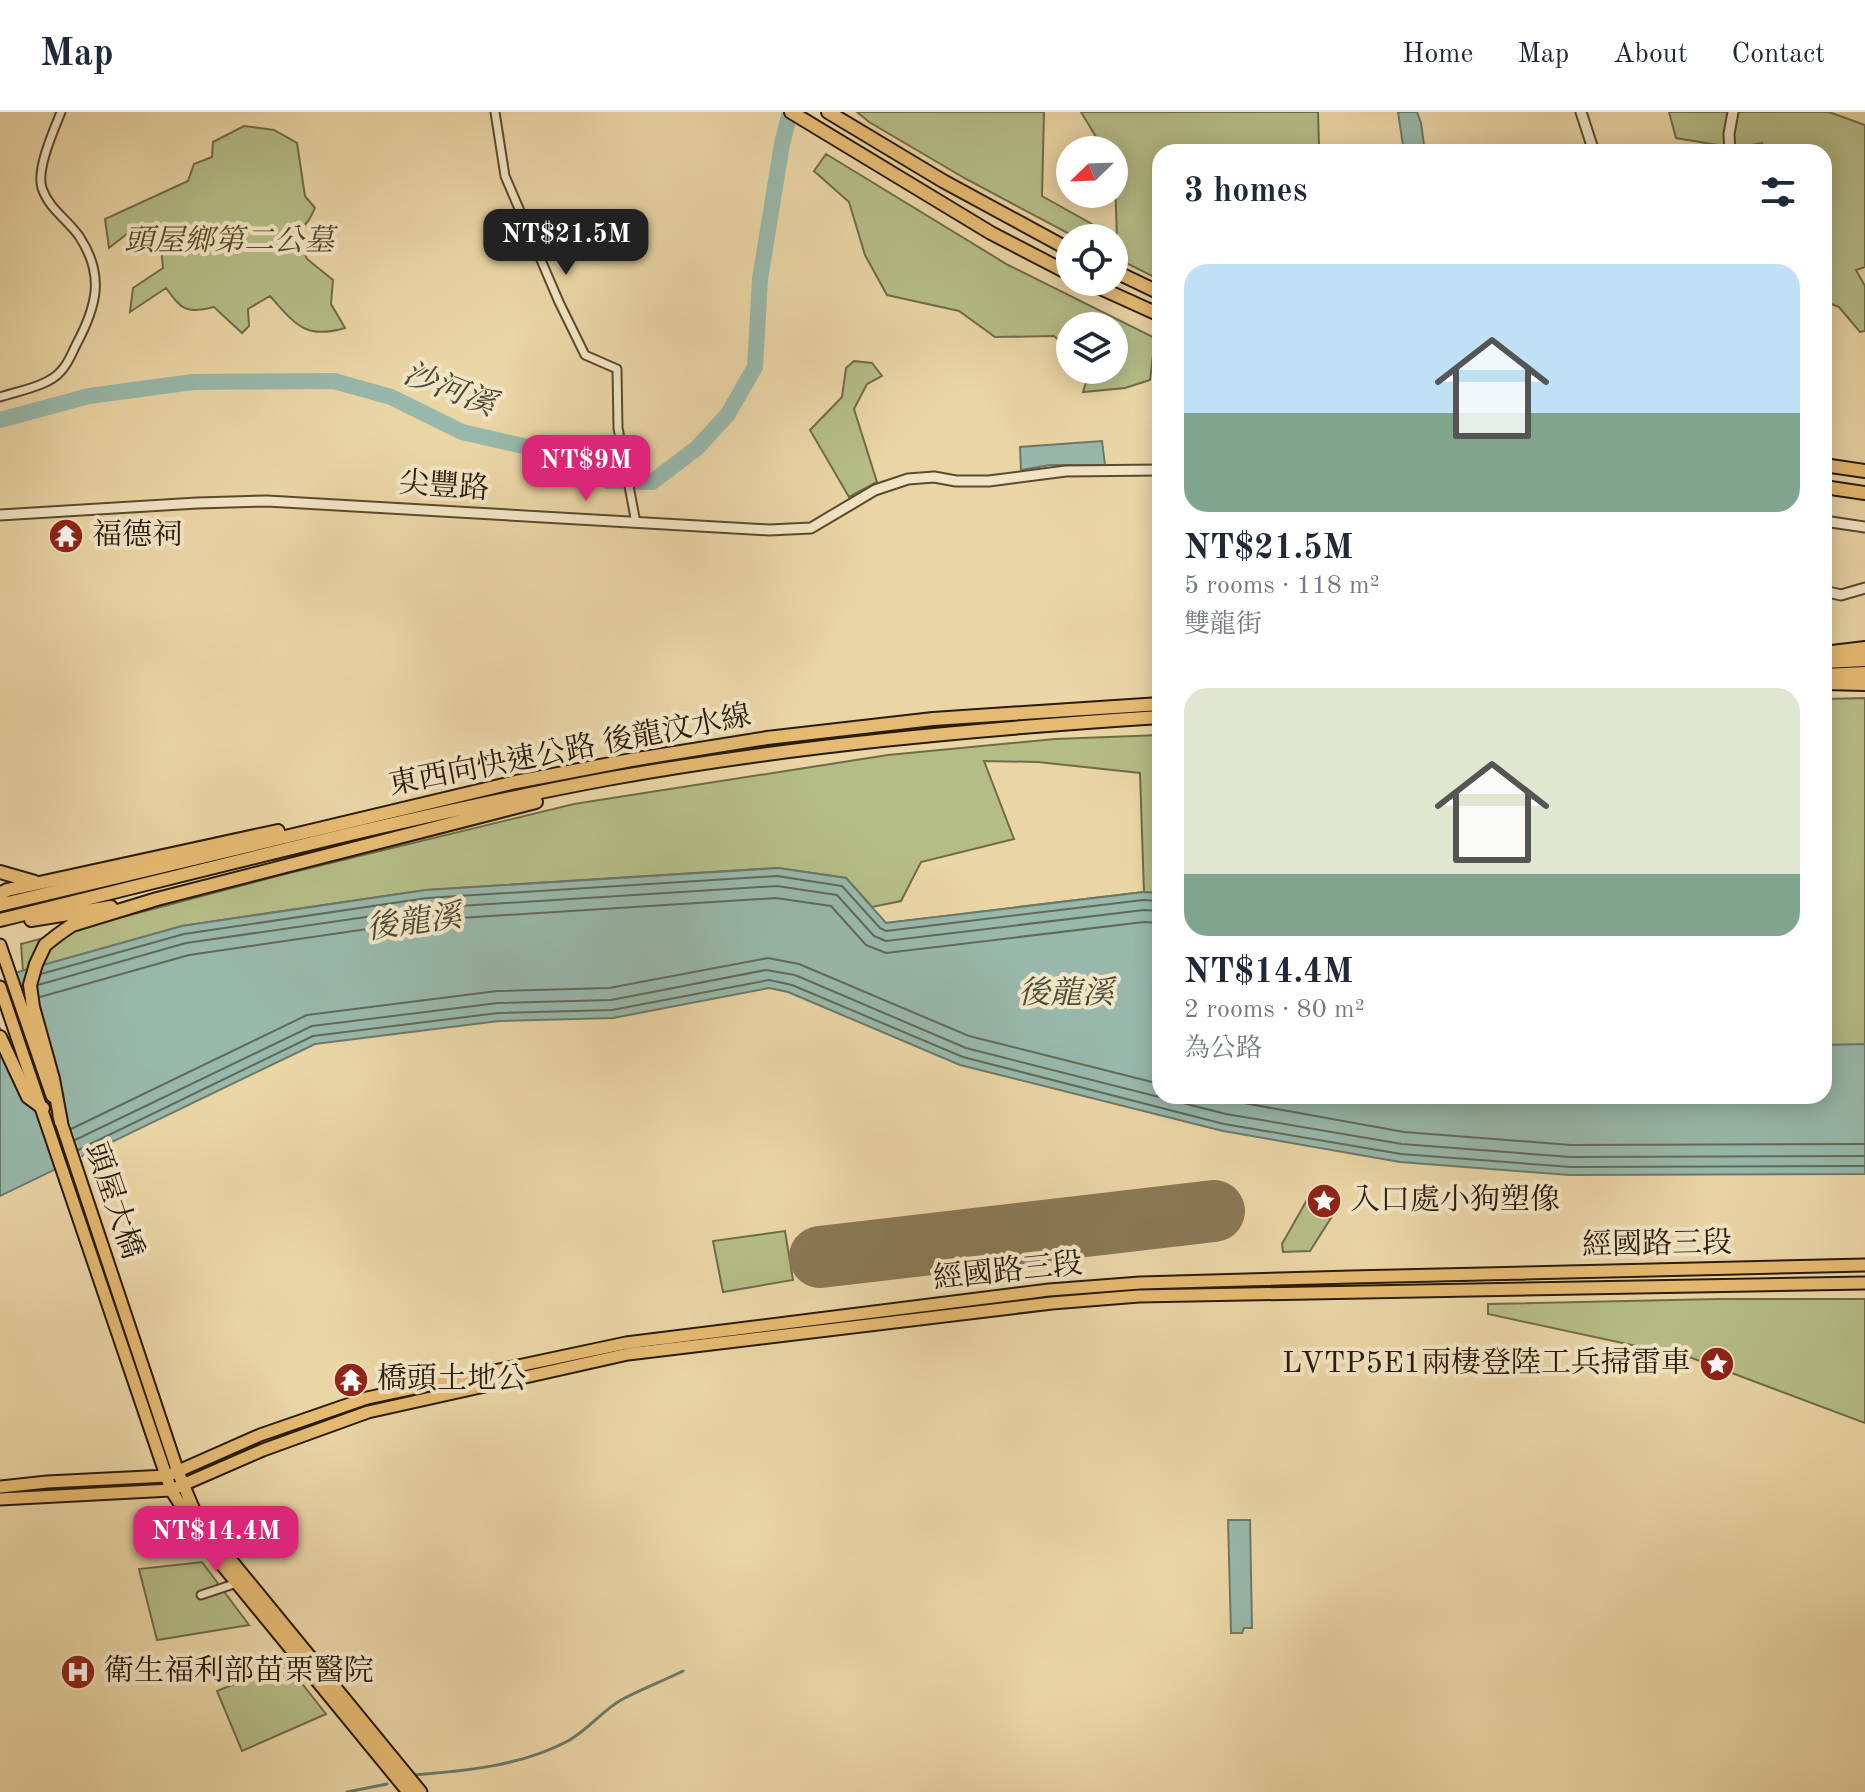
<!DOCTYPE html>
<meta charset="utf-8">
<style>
:root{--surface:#fff;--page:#f2f2f3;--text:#1f2937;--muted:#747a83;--line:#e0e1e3;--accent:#db2777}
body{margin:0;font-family:"Old Standard TT","Noto Serif TC",serif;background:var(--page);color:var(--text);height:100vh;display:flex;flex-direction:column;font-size:30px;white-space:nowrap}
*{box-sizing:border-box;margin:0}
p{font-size:26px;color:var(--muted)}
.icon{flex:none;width:44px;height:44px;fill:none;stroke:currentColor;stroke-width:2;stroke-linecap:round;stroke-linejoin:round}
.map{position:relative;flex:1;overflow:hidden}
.drawer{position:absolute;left:1152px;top:32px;width:680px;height:960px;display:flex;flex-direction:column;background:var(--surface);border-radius:24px;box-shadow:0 4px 20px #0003}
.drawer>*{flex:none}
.needle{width:52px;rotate:247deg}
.tools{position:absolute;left:1056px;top:24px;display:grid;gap:16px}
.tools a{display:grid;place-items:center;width:72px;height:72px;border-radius:50%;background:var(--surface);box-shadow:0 4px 20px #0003;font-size:40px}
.price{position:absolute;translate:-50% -68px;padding:0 18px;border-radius:16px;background:var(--accent);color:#fff;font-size:26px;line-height:52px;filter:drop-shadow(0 2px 4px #0008)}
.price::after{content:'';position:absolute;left:50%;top:48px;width:24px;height:18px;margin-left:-12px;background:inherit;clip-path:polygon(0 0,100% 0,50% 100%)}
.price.on{background:#222;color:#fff}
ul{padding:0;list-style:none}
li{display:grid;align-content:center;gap:16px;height:424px;padding:0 32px}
li span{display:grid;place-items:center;height:248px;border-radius:24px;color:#555}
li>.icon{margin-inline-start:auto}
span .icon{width:144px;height:144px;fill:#fffc;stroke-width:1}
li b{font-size:34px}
h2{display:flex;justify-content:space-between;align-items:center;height:96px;padding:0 32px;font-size:34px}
header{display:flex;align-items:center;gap:48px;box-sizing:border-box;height:112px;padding:0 40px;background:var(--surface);border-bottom:2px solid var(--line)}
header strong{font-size:38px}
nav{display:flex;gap:44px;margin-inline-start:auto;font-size:28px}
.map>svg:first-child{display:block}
.green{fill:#b5bd87;stroke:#706c48;stroke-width:2}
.water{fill:#98b8ab;stroke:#6c796a;stroke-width:2}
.pier{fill:#ead5a5}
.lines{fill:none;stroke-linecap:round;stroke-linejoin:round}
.shore{stroke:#616a5a;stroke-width:2}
.stream{stroke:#6c796a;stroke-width:3}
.river{stroke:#98b8ab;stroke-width:16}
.runway{stroke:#8a7856;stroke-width:62}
.minor-casing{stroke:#5a4a2f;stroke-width:11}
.tertiary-casing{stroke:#5a4a2f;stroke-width:13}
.primary-casing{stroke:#2a1b08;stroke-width:15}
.trunk-casing{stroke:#2a1b08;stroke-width:16}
.motorway-casing{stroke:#2a1b08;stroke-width:16}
.minor{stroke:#f1e4c4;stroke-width:7}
.tertiary{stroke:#f1e4c4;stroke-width:9}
.primary{stroke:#e5ba72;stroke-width:11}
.trunk{stroke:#e5ba72;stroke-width:12}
.motorway{stroke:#e5ba72;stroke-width:12}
.labels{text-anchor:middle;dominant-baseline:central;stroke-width:8;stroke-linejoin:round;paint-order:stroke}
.park-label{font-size:30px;font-style:italic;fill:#544c2e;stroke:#f1e4c4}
.street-label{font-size:30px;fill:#2a1b08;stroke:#f1e4c4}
.poi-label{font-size:30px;fill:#2a1b08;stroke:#f1e4c4;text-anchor:start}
.water-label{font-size:32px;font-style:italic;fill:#4b4a39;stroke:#f1e4c4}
</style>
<header>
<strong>Map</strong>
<nav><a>Home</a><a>Map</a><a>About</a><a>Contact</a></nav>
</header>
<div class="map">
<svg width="1865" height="1680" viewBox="0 0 1865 1680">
<rect width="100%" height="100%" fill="#ead5a5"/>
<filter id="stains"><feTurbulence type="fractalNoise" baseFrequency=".0025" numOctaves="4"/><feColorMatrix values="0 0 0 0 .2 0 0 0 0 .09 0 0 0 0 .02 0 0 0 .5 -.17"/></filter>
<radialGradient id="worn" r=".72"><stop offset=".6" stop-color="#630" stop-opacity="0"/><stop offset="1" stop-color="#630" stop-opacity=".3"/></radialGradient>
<path class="green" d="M857 0H1044L1042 84 1117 126 1114 38H1104L1081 0H1318L1319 35 1318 40H1160V168L1114 145V126H1077L966 67 869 10Z
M1669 0H1829L1865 13V155L1856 158 1865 174V219L1860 220 1839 195 1824 189V40H1766L1762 31 1736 36 1676 26Z
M244 14 274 18 297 31 305 84 315 96 309 108 297 122 307 147 333 168 331 192 345 216C305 228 295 212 270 184L248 197 249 214 242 221 214 195C186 202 182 198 166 176L130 200 133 176 163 156 159 114 132 118 109 136 105 107 188 69 194 52 212 45 213 30Z
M826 42 1008 153 1155 226 1150 268 1125 276 1083 280 1090 258H1114V214H1070V238L1054 224 995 225 959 199 887 183 865 143 849 90 814 59Z
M854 249 872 251 882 264 867 272 854 297 877 370 849 385 810 318 842 285 846 256Z
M1865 586V995L1824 984V587Z
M1160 623V931L886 811 1144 780 1140 661 1038 650 984 649 1014 727 921 750 901 789 872 795 846 766 778 756 426 778 182 814 23 859 21 832 285 762 574 692 888 643 1055 627Z
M1314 1084 1336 1098 1310 1139 1283 1140 1282 1132 1308 1086Z
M785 1119 793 1168 723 1180 713 1129Z
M1718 1187H1865V1311L1692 1246 1488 1202V1192Z
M202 1450 249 1513 157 1528 139 1457Z
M286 1551 326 1602 242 1639 217 1579Z"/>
<path class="water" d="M1398 0H1417L1421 11 1425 40H1404Z
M1102 329 1105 353H1050L1021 358 1020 335Z
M778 756 846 766 886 811 1144 780 1160 781V984H1824V933L1865 932V1062L1570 1063 1400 1050 1223 1019 960 953 788 880 769 876 613 906 499 909 315 932 0 1084V865L182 814 426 778Z
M1228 1408H1250L1252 1516H1244L1242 1521H1231Z"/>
<path class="pier" d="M16 857 83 1049 57 1062 19 952 0 914V861Z"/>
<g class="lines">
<path class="shore" d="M41 862 184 822 427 786 777 764 842 774 880 816 886 819 1143 788 1160 789
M38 873 186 831 428 796 777 774 837 783 874 824 886 829 1144 798 1160 799
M40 885 189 843 429 808 776 786 831 794 866 833 886 841 1144 810 1160 811
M1205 984 1404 1020 1571 1033 1865 1032
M71 1017 307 903 497 879 609 876 768 846 799 852 969 924 1160 972
M75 1028 312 914 498 891 611 888 766 858 795 863 966 936 1226 1002 1402 1032 1571 1045 1865 1044
M78 1038 313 924 498 901 612 898 769 868 792 873 963 945 1224 1012 1401 1042 1571 1055 1865 1054"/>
<path class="stream" d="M413 1663C465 1659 521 1654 568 1629 588 1618 602 1599 621 1588 641 1577 663 1569 683 1559
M347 1680 387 1672"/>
<path class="river" d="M0 308 89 284 193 270 334 269 391 285 462 320 558 342 608 369 652 370 697 336 728 302 755 255 760 167 782 32 790 0"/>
<path class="runway" d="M820 1145 1214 1099"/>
<g class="minor-casing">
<path id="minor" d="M495 0 505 64 559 190 585 243 617 257 618 316 636 411
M0 285C18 279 49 274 61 259 68 252 72 241 76 233 97 194 105 163 79 124 67 107 49 97 42 76 36 57 54 18 61 0
M201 1483 240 1470"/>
</g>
<g class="tertiary-casing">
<path id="tertiary" d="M1581 0 1594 40
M1730 40 1729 22 1733 0
M0 403 197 391 267 389 769 418 811 416 875 378 908 367 934 365 956 369H989L1066 359 1160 358
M1824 409 1865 415
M1824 479 1841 483 1865 476"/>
</g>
<g class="primary-casing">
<path id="primary" d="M0 833 52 984
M0 875 171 1378 208 1436 408 1680
M59 1004 178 1360 194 1398 217 1431 421 1680
M0 1375 47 1370 167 1364 260 1323 367 1286 626 1231 1049 1178 1140 1171 1351 1165 1865 1153
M0 1387 171 1378 263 1338 368 1300 628 1242 1052 1191 1139 1184 1865 1171"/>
</g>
<g class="trunk-casing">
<path id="trunk" d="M1824 543 1832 540 1865 536
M1824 550 1865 548
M1824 563 1865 561
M1824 571 1865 572
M0 760 35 770
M0 782 7 778 278 719
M0 793 516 670 631 648 767 626 933 607 1160 592
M0 808C202 759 403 705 607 667 790 634 975 617 1160 605
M31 808 111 795
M0 925 28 985 43 996
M61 1010 53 967 33 895 30 873 36 852 45 833 59 822 72 813 157 787 536 690"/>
</g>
<g class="motorway-casing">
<path id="motorway" d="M791 0 991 121 1070 162
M828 0 943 69 1070 138
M1114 159 1160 181
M1087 170 1160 203
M1824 353 1865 359
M1824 375 1865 381"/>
</g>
<use href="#minor" class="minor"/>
<use href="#tertiary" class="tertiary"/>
<use href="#primary" class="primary"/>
<use href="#trunk" class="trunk"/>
<use href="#motorway" class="motorway"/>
</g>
<defs>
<g id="temple-disc" transform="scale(1.8)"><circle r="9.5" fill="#8f2418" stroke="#f1e4c4"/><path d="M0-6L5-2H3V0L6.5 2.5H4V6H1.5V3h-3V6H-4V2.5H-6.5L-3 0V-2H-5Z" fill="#fff"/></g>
<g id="sight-disc" transform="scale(1.8)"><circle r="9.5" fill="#8f2418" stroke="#f1e4c4"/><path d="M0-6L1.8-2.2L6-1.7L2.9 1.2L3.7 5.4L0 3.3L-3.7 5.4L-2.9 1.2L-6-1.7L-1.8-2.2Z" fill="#fff"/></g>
<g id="hospital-disc" transform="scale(1.8)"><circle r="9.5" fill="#8f2418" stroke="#f1e4c4"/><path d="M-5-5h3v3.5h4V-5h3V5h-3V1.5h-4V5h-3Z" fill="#fff"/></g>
</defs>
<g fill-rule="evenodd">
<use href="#temple-disc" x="66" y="424"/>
<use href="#sight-disc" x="1324" y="1089"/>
<use href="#sight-disc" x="1717" y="1252"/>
<use href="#temple-disc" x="351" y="1268"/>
<use href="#hospital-disc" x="78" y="1560"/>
</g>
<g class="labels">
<g class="park-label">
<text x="229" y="130">頭屋鄉第二公墓</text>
</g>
<g class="street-label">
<text transform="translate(444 375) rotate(4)">尖豐路</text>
<text transform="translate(570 639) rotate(-11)">東西向快速公路 後龍汶水線</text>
<text transform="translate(113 1089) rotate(71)">頭屋大橋</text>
<text transform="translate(1657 1133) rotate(-1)">經國路三段</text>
<text transform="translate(1008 1160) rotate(-6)">經國路三段</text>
</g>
<g class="poi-label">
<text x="92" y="424">福德祠</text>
<text x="1350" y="1089">入口處小狗塑像</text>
<text x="1691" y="1252" text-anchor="end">LVTP5E1兩棲登陸工兵掃雷車</text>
<text x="377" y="1268">橋頭土地公</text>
<text x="104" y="1560">衛生福利部苗栗醫院</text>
</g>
<g class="water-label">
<text transform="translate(449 279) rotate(21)">沙河溪</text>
<text transform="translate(414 812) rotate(-8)">後龍溪</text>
<text x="1066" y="883">後龍溪</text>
</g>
</g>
<rect width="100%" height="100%" filter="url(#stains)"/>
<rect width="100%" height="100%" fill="url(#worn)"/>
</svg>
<div class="tools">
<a><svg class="needle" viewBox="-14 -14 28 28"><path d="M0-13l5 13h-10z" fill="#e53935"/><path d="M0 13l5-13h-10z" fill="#747a83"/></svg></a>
<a><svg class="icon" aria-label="locate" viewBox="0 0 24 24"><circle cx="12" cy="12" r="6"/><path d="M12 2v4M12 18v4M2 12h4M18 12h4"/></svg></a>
<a><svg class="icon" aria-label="layers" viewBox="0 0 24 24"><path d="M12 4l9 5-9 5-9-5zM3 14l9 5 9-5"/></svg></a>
</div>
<b class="price on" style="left:566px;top:165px">NT$21.5M</b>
<b class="price" style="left:586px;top:391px">NT$9M</b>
<b class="price" style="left:216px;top:1462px">NT$14.4M</b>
<section class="drawer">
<h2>3 homes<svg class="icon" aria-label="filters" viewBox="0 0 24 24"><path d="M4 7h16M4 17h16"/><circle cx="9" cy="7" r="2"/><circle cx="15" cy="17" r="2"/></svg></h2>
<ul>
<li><span style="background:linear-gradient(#bfe0f5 60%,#7fa58c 0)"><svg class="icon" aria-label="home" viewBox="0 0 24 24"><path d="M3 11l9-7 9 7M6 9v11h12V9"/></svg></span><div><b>NT$21.5M</b><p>5 rooms · 118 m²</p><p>雙龍街</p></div></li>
<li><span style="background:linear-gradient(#dfe7d0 75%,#7fa58c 0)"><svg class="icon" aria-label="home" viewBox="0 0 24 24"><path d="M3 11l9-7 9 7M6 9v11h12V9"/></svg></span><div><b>NT$14.4M</b><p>2 rooms · 80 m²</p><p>為公路</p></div></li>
</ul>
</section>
</div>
